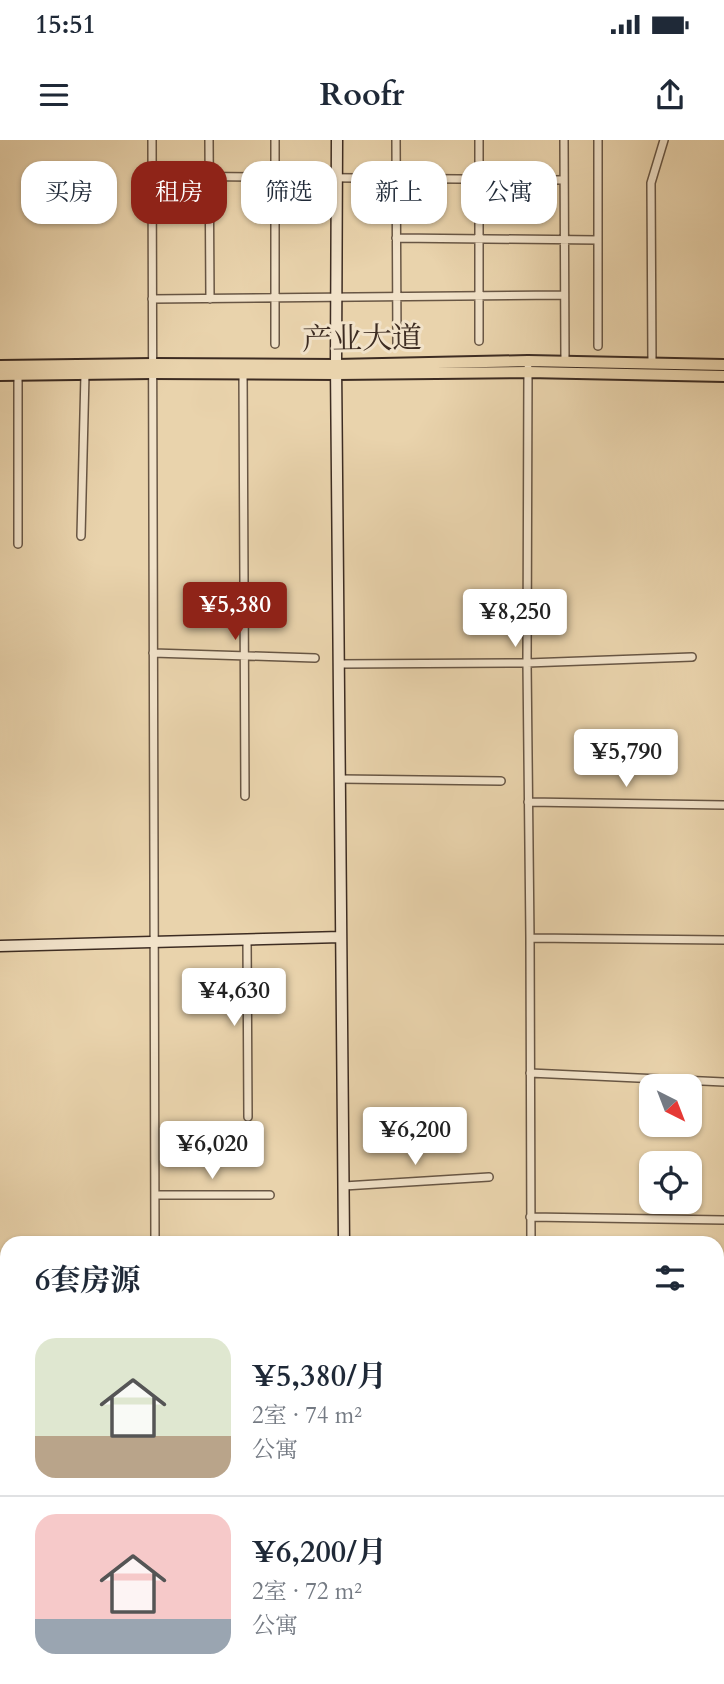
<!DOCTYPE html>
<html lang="zh">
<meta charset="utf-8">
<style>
:root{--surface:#fff;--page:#f2f2f3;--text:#1f2937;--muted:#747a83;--line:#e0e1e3;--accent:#8f2418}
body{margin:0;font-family:Cardo,"Noto Serif SC",serif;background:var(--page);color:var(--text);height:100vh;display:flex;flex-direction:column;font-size:26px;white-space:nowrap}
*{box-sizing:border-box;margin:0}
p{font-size:23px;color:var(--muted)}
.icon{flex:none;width:38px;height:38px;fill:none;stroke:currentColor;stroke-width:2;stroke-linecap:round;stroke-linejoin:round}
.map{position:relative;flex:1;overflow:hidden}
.panel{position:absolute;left:0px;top:1096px;width:724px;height:450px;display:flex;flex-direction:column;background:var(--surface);border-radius:21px 21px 0 0;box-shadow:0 2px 5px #0004}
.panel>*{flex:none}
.guide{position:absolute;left:21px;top:21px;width:682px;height:63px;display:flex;gap:14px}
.needle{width:46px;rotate:138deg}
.controls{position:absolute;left:639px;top:934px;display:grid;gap:14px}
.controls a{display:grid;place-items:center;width:63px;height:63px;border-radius:14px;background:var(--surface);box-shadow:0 2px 5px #0004;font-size:35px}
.price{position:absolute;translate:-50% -60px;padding:0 16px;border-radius:7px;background:#fff;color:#222;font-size:23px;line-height:46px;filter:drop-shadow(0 2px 4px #0008)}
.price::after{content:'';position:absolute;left:50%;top:42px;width:21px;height:16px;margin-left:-10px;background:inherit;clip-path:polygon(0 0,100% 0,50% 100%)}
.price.current{background:var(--accent);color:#fff}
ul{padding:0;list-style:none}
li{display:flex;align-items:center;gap:21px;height:175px;padding:0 35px}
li+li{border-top:2px solid var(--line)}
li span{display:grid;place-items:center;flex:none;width:196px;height:140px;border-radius:21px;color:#555}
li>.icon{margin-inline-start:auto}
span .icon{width:84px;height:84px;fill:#fffc;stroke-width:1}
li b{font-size:30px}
h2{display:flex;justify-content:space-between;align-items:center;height:84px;padding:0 35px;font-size:30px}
.chip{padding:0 24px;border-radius:21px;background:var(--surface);box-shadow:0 2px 5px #0004;font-size:24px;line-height:63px}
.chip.current{background:var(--accent);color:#fff}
.status{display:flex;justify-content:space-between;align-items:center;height:49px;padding:0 35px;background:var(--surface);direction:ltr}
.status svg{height:19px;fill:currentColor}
header{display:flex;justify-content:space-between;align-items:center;height:91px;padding:0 35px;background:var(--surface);font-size:32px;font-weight:600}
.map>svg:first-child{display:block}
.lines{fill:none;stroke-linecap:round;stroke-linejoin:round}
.stream{stroke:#738074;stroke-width:2}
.street-casing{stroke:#685644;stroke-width:10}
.secondary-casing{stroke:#3d2c22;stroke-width:13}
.primary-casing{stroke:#3d2c22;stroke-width:14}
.street{stroke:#f1e2c9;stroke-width:7}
.secondary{stroke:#f1e2c9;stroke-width:10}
.primary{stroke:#e9d3ac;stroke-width:10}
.rail{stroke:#3d2c22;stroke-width:2;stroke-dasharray:12 12;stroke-linecap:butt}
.labels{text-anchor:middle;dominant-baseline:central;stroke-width:6;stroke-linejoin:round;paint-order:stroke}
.street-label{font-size:30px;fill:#3d2c22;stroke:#f1e2c9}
</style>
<div class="status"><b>15:51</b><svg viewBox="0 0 49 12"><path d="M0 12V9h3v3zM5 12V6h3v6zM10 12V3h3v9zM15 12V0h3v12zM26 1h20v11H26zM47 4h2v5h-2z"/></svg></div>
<header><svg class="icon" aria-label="menu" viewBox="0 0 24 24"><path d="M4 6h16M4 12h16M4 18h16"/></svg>Roofr<svg class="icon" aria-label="share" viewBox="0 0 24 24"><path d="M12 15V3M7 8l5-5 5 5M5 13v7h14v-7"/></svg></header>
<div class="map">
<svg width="724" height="1544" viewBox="0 0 724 1544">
<rect width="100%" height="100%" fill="#e9d3ac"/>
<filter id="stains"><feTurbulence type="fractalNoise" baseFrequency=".00286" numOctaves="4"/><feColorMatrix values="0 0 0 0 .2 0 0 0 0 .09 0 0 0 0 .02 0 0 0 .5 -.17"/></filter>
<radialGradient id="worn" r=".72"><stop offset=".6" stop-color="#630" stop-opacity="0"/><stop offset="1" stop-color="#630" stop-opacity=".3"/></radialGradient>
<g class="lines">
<path class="stream" d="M0 1220 7 1228
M718 1251H724"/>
<g class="street-casing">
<path id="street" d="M152 0 155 1102
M209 0 210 159
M275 0V204
M396 0 397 204
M564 0 565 221
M152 36 564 40
M396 98 598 100
M152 159 564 155
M479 201V0
M598 206V0
M652 222 651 43 664 0
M528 228 527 523 530 798 531 1102
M243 233 245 656
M18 235V404
M81 396 85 234
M153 513 315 518
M339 524 527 523 692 517
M340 639 501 641
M528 662 724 665
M530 798 724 800
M247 799 248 977
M530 933 724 942
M344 1046 489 1037
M155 1055H270
M530 1077 724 1080
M718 1483 724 1480
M718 1519 724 1538
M710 1538 712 1544
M193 1544 205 1538
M553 1544 566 1538
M575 1544 588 1538"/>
</g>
<g class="secondary-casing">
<path id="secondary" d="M337 0 336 225 344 1102
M0 806 341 797
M0 1429 7 1426
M398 1544 411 1538"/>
</g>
<g class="primary-casing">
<path id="primary" d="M0 226 153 224 336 225 528 221 724 225
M0 235 152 233 337 234 528 232 724 236"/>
</g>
<use href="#street" class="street"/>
<use href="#secondary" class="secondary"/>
<use href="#primary" class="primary"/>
<path class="rail" d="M718 1299 724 1297
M718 1343 724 1339
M0 1516 7 1513
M0 1534 7 1530
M147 1544 159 1538
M293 1544 306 1538"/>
</g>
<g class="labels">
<g class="street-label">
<text transform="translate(362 199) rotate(-1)">产业大道</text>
</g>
</g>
<rect width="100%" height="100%" filter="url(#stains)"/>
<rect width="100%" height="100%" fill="url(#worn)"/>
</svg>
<div class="controls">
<a><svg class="needle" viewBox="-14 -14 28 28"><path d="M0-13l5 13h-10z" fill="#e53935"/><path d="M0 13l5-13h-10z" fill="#747a83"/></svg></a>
<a><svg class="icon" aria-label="locate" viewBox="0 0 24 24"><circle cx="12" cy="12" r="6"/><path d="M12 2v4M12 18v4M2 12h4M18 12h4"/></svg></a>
</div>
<b class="price current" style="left:235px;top:502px">¥5,380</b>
<b class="price" style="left:515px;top:509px">¥8,250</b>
<b class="price" style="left:626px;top:649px">¥5,790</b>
<b class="price" style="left:234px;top:888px">¥4,630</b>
<b class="price" style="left:415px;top:1027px">¥6,200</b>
<b class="price" style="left:212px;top:1041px">¥6,020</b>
<div class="guide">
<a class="chip">买房</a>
<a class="chip current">租房</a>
<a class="chip">筛选</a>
<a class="chip">新上</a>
<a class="chip">公寓</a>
</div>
<section class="panel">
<h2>6套房源<svg class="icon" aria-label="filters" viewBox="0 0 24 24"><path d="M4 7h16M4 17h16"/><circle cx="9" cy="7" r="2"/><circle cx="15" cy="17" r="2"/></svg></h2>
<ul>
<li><span style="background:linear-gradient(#dfe7d0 70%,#b9a48a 0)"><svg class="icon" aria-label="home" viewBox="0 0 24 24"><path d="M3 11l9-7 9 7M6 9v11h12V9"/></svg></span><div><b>¥5,380/月</b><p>2室 · 74 m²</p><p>公寓</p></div></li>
<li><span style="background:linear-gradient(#f6c9c9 75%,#9aa5b1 0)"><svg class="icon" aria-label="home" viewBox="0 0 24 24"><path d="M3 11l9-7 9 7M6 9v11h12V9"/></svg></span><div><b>¥6,200/月</b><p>2室 · 72 m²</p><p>公寓</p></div></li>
</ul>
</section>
</div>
